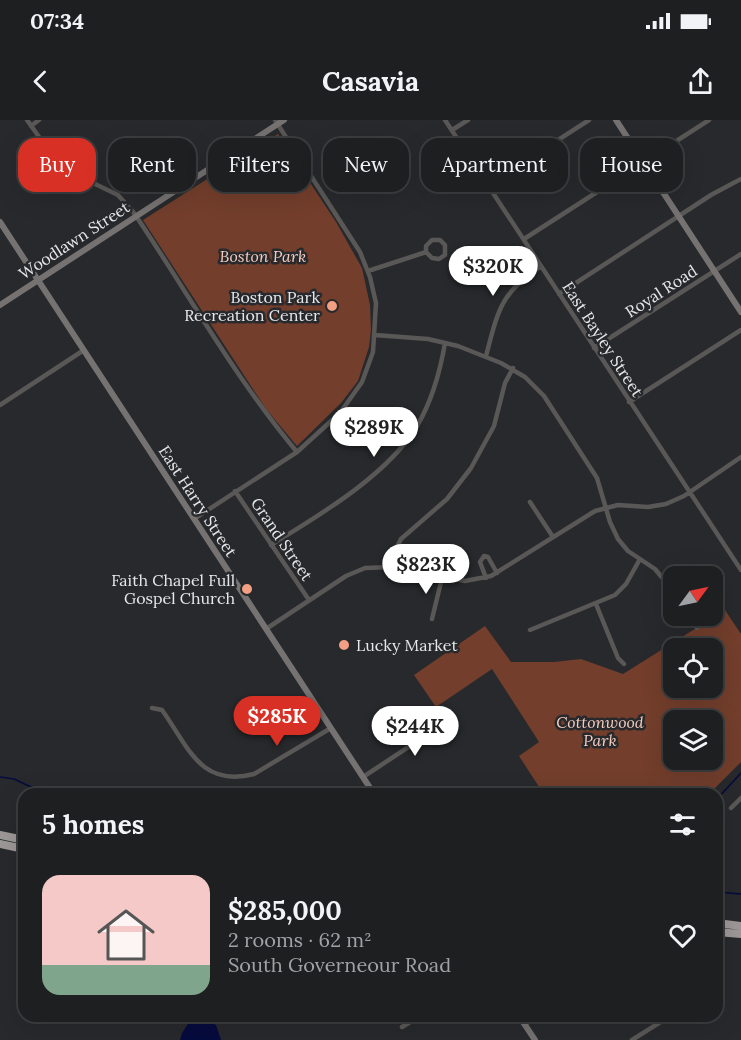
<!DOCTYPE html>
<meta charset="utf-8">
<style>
:root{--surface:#1d1f21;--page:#2a2c2e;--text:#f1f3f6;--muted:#a0a2a5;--line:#3b3d3f;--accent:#d93025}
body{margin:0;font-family:Lora,serif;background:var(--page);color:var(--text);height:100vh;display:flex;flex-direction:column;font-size:22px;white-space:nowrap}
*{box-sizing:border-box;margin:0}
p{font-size:20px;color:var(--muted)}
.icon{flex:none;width:33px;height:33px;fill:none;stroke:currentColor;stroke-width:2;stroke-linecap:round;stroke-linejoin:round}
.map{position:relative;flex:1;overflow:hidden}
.drawer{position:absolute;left:18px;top:668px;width:705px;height:234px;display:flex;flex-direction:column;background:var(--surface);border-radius:18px;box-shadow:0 6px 24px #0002,0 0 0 2px var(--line)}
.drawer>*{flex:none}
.banner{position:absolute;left:18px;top:18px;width:705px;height:54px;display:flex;gap:12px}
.needle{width:39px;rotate:57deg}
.buttons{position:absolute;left:663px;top:446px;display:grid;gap:12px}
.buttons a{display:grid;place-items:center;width:60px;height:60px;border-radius:12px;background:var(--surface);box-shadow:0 6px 24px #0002,0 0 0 2px var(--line);font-size:30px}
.price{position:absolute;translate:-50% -51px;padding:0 14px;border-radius:21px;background:#fff;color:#222;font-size:20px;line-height:39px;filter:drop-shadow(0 2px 3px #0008)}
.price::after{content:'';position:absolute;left:50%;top:36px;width:18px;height:14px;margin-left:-9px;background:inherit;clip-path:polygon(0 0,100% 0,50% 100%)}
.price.active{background:var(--accent);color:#fff}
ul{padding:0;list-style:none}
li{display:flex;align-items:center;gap:18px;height:150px;padding:0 24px}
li+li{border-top:2px solid var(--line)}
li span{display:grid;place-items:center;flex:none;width:168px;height:120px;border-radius:18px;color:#555}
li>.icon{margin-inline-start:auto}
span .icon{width:72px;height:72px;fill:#fffc;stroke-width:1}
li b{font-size:26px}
h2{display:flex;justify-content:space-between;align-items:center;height:72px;padding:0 24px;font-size:26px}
.chip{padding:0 21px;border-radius:18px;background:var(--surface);box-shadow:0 6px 24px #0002,0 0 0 2px var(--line);font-size:21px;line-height:54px}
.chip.active{background:var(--accent);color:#fff}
.status{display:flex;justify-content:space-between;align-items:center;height:42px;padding:0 30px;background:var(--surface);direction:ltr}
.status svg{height:16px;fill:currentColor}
header{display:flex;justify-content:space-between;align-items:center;height:78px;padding:0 24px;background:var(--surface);font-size:27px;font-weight:700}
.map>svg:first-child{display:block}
.green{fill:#733e2c;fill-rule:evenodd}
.water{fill:#060b3e}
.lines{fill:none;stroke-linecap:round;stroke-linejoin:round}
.stream{stroke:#060b3e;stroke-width:1.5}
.street{stroke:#5a5857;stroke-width:4.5}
.secondary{stroke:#757271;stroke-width:6}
.highway{stroke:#9d9897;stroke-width:8}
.poi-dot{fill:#f39f83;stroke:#27292c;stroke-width:2}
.labels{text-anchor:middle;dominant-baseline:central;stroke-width:5;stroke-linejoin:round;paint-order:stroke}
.street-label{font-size:16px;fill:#e7e7ea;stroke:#27292c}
.park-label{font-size:16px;font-style:italic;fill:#f6cdbf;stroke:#27292c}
.poi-label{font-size:16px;fill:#e7e7ea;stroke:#27292c;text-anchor:end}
</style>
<div class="status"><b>07:34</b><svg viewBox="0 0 49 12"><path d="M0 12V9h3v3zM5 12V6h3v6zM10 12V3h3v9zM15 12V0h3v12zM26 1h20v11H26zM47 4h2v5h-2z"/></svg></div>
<header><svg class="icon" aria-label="back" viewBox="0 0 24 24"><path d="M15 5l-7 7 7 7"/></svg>Casavia<svg class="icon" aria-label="share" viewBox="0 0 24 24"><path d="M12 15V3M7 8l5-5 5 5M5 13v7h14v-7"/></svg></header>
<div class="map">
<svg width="741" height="920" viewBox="0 0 741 920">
<rect width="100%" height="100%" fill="#27292c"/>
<path class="green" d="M278 14 336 102 362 148 370 185 371 210 369 227 358 261 341 283 297 326 266 289 143 100Z
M725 490 741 514V642L710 673H543L519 636 539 622 492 549 436 587 414 555 485 506 511 542H554L581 539 623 554ZM674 528H712V567H674ZM674 600H712V639H674Z"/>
<path class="water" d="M198 899 206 900 216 905 221 920H180L182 913 190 901Z"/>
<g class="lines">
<path class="stream" d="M0 657 14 659 46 674
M717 679 741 653
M717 772 741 774"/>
<path class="street" d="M27 0 54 38 64 49 118 75 134 93C188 173 235 258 297 332
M445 0 741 450
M31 6 39 0
M452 10 468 0
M488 65 589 0
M524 119 709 0
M368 151 426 132 432 138 439 139 445 135V125L440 120H432L426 126V132
M559 174 711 75 741 59
M375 215 428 219 458 226 501 243 525 257 544 276 597 358 610 402 618 419 628 431 655 449 674 472
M594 228 741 134
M486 236C498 191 500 173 541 146
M629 282 741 210
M0 285 84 230
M235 371 309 480
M530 382 553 417
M194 399 297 332 340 293 362 262 373 232 376 183 370 157 360 132 275 0
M271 425C318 396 388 355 417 306 432 281 440 252 445 223
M392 447 396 429 401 419 447 379 471 348 494 306 505 263 513 248
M486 458 480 442 484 436 488 437 497 453
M596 484 618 538 624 544
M688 495 697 508
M432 499 442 458
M266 509 346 456 365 448 392 447 465 461 491 456 595 391 618 385 648 387 666 384 684 376 741 337
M530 510 615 475 626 464 640 439
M152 588 162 590C188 626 200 668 254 654L331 608
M363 657 454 597
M731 688 741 678
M525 904 539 896
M402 907 420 896
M632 920 670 896"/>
<path class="secondary" d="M616 0 741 192
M0 102 374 674
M0 185 284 0
M519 896 535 920"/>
<path class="highway" d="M0 715 24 720
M0 724 24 729
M717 803 741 806
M717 812 741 814"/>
</g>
<g class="poi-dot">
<circle cx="332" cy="186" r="6"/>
<circle cx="247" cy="469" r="6"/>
<circle cx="344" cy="525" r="6"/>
</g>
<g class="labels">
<g class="street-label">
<text transform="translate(74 120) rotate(-33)">Woodlawn Street</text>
<text transform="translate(661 171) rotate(-33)">Royal Road</text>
<text transform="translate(603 219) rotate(57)">East Bayley Street</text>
<text transform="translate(198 381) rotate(57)">East Harry Street</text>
<text transform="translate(282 419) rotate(56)">Grand Street</text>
</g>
<g class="park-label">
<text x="263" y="136">Boston Park</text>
<text x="600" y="602">Cottonwood<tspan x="600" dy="18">Park</tspan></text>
</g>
<g class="poi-label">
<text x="320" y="177">Boston Park<tspan x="320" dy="18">Recreation Center</tspan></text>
<text x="235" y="460">Faith Chapel Full<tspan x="235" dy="18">Gospel Church</tspan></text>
<text x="356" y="525" text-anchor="start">Lucky Market</text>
</g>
</g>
</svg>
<div class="buttons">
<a><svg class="needle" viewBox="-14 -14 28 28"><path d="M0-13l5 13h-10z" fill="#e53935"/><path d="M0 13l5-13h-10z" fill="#a0a2a5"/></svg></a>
<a><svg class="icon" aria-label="locate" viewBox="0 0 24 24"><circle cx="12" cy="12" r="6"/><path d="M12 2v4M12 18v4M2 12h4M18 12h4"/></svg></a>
<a><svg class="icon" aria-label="layers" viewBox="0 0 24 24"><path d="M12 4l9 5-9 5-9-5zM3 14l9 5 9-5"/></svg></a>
</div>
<b class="price" style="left:493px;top:177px">$320K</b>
<b class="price" style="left:374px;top:338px">$289K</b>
<b class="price" style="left:426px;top:475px">$823K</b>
<b class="price active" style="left:277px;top:627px">$285K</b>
<b class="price" style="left:415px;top:637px">$244K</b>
<div class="banner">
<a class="chip active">Buy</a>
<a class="chip">Rent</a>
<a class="chip">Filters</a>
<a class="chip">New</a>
<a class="chip">Apartment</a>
<a class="chip">House</a>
</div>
<section class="drawer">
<h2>5 homes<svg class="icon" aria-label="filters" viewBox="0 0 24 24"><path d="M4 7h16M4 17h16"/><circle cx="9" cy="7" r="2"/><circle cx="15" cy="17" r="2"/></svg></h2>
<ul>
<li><span style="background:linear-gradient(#f6c9c9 75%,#7fa58c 0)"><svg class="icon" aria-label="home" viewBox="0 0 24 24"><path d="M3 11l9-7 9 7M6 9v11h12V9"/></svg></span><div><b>$285,000</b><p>2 rooms · 62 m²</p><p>South Governeour Road</p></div><svg class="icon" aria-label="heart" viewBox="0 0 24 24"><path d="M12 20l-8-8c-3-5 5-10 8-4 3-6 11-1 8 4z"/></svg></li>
</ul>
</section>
</div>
